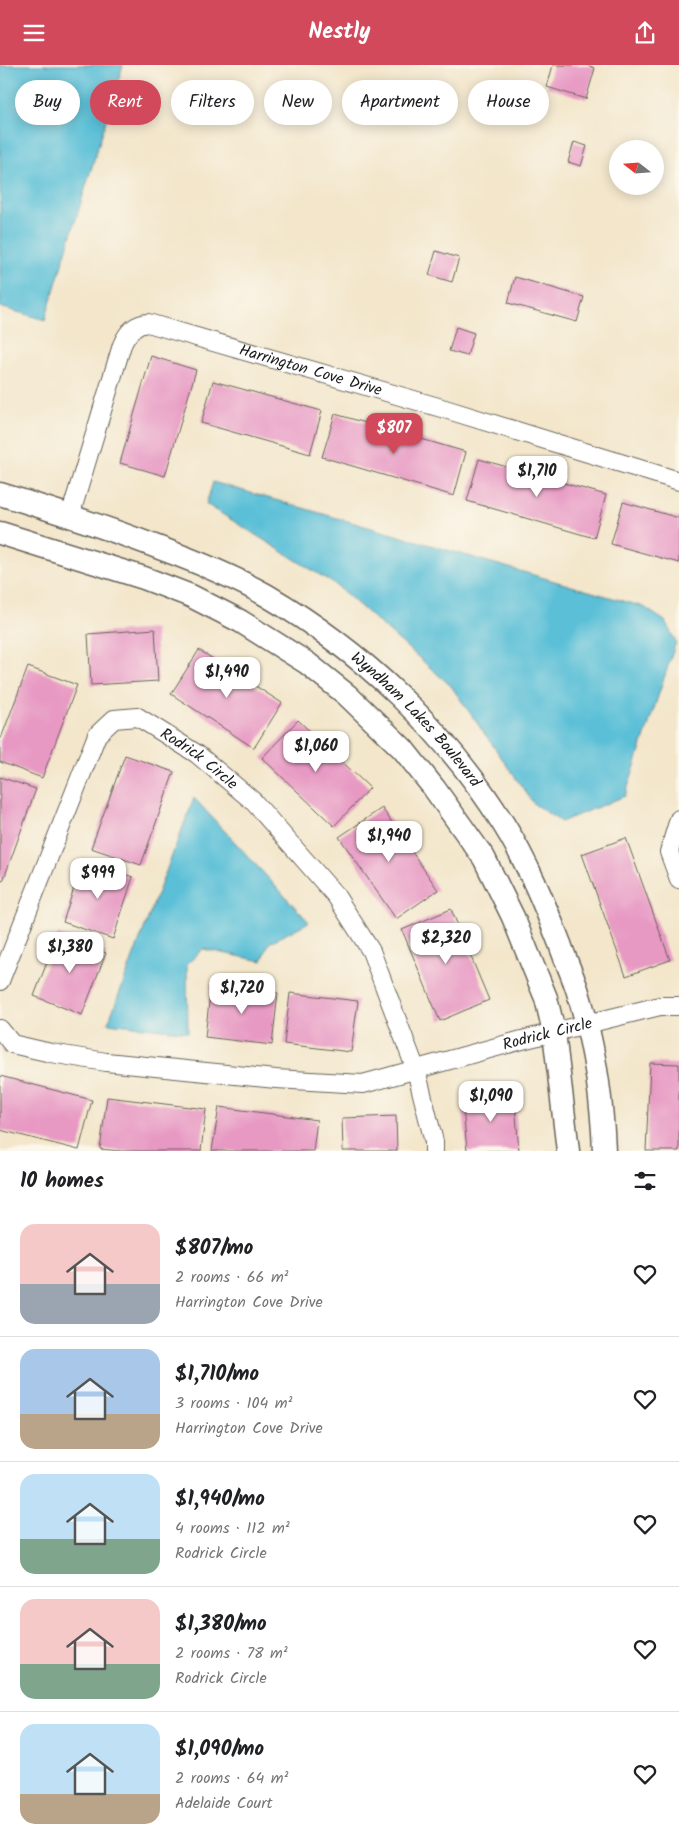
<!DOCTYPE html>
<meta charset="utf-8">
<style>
:root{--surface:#fff;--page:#f6f6f6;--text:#202124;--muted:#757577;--line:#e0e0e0;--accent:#d1495b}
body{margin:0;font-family:Kalam,sans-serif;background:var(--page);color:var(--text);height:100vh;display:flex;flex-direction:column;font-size:19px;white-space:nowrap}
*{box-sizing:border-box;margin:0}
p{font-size:16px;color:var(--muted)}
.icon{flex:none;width:28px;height:28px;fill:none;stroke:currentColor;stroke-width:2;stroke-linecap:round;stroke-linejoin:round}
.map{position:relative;height:1086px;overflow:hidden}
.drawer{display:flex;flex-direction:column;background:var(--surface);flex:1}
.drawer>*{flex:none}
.top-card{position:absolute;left:15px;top:15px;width:650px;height:45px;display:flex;gap:10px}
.needle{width:32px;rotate:287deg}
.fabs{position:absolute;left:609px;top:75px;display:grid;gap:10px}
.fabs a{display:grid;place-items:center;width:55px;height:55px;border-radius:50%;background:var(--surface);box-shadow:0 2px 12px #0003;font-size:25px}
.price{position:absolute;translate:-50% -42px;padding:0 11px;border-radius:10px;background:#fff;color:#222;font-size:16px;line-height:32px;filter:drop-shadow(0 1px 2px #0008)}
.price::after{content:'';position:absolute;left:50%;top:30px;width:15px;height:11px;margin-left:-8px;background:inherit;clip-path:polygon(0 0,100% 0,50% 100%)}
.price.on{background:var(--accent);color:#fff}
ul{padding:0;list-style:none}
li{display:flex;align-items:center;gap:15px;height:125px;padding:0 20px}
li+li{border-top:1px solid var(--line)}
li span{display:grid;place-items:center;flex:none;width:140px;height:100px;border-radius:15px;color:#555}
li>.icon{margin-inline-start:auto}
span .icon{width:60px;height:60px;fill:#fffc;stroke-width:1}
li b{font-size:21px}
h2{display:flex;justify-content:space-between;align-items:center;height:60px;padding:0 20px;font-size:21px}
.tag{padding:0 18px;border-radius:22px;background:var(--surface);box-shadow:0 2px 12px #0003;font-size:18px;line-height:45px}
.tag.on{background:var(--accent);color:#fff}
header{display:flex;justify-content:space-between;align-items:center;height:65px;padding:0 20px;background:var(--accent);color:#fff;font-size:22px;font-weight:700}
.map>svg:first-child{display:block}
.water{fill:#5abfd7;stroke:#3b6e7a}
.building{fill:#e798c3}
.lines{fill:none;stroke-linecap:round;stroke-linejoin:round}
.minor-casing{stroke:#676359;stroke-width:20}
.tertiary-casing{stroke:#676359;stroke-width:25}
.minor{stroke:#fff;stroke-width:18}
.tertiary{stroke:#fff;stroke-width:22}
.labels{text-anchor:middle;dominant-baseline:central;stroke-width:4;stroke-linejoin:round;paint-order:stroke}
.street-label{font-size:16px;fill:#1c1c1c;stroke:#fbf7ec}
</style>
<header><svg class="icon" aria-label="menu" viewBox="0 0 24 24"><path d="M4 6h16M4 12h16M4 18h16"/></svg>Nestly<svg class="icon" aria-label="share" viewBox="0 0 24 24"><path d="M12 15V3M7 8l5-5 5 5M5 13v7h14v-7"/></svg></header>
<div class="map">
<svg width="679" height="1086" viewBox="0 0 679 1086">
<rect width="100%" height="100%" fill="#fbf7ec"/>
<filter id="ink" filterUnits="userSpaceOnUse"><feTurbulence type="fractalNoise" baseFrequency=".02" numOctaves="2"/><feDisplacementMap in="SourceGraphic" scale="10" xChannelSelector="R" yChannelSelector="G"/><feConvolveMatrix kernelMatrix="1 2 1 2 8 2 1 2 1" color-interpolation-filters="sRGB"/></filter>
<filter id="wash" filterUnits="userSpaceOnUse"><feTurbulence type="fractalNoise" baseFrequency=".0096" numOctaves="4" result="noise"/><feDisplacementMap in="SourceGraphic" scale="20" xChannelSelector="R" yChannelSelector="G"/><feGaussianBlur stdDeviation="1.12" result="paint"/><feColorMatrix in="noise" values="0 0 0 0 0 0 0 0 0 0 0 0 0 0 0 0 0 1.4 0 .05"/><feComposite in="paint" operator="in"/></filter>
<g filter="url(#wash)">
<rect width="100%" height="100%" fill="#f3e6cb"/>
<path class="water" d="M0 0H123L45 255 0 242Z
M213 417 644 542 665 556 676 577 625 731 561 757 534 739 451 621 336 520 206 439Z
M194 733 309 857 269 878 262 896 203 884 187 899 188 967 108 958Z"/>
<g id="blocks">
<path class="building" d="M553 0H587L595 3 586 34 547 22Z
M511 21 522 25 515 45 505 42Z
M574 77 587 81 581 101 568 97Z
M436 186 459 193 452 217 429 210Z
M515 212 584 232 577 257 508 238Z
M456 262 474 268 467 291 449 286Z
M151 291 196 305 165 411 120 398Z
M213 316 322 346 310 389 201 358Z
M335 349 466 387 454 431 322 392Z
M479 394 606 430 594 473 467 436Z
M623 437 679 453V498L611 479Z
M155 564 158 616 91 620 88 569Z
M199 585 282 638 254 683 171 629Z
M28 602 77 620 42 713 0 697V676Z
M298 655 370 723 334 761 262 693Z
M125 690 174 707 141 800 91 783Z
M0 712 36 724 3 816 0 815Z
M382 743 438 825 396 854 339 772Z
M626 773 670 895 626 911 582 789Z
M83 795 133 812 113 874 63 857Z
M451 844 489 935 440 956 402 865Z
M58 869 106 888 82 950 34 931Z
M211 920 278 928 272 980 205 972Z
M290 928 358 936 351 987 284 979Z
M650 998 679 999V1086H646Z
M0 1011 92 1035 79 1085 0 1065Z
M514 1028 519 1086H467L462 1032Z
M107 1032 206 1044 201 1086H120L100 1084Z
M219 1042 317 1055 313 1086H212Z
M396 1051 397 1086H343L342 1053Z"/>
</g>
</g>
<g filter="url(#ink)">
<use href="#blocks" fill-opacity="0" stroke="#676359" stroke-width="1"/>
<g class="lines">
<g class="minor-casing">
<g id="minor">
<path id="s1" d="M70 451 122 280C127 268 135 259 148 258L445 344 679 416"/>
<path d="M679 754 669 787 679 814"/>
<path id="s2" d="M0 916 97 670 114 654 138 652 197 689 253 736 336 831 371 886 416 1005 434 1077V1086"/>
<path id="s3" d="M0 964 12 979 51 988 106 997 276 1014 363 1019 522 975 660 941H679"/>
</g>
</g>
<g class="tertiary-casing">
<g id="tertiary">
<path id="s4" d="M0 429C56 446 111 464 165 485 200 498 234 512 266 530 362 586 446 666 504 760 527 797 544 838 560 879 565 894 572 909 577 924 593 975 602 1032 604 1086"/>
<path d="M0 468 144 513 191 531 240 556 307 598 347 630 403 684 434 723 484 793 513 852 546 933 554 967 568 1086"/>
</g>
</g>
<use href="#minor" class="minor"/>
<use href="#tertiary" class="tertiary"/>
</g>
</g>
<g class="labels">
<g class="street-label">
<text stroke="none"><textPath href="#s1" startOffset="384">Harrington Cove Drive</textPath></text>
<text stroke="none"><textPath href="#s4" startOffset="481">Wyndham Lakes Boulevard</textPath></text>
<text stroke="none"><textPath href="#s2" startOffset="386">Rodrick Circle</textPath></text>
<text stroke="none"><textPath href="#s3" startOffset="564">Rodrick Circle</textPath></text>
</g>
</g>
</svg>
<div class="fabs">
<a><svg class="needle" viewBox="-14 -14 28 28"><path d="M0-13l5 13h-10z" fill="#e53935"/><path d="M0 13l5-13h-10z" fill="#757577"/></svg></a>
</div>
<b class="price on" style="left:394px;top:390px">$807</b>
<b class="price" style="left:537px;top:433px">$1,710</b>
<b class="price" style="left:227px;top:634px">$1,490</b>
<b class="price" style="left:316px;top:708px">$1,060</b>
<b class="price" style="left:389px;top:798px">$1,940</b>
<b class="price" style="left:98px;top:835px">$999</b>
<b class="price" style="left:446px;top:900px">$2,320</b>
<b class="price" style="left:70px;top:909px">$1,380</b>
<b class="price" style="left:242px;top:950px">$1,720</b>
<b class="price" style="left:491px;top:1058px">$1,090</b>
<div class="top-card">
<a class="tag">Buy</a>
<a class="tag on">Rent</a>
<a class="tag">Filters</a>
<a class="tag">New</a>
<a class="tag">Apartment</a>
<a class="tag">House</a>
</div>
</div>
<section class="drawer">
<h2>10 homes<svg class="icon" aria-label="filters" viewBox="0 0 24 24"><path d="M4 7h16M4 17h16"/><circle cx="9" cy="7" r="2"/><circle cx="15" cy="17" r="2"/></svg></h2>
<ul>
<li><span style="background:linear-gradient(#f6c9c9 60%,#9aa5b1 0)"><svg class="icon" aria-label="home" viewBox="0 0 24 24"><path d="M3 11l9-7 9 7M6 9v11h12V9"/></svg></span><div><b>$807/mo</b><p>2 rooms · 66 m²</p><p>Harrington Cove Drive</p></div><svg class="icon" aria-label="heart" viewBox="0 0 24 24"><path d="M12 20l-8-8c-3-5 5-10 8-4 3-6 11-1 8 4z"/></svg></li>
<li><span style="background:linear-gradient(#a9c7e8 65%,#b9a48a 0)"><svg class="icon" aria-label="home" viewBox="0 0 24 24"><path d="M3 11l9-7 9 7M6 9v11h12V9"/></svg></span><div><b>$1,710/mo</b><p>3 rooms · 104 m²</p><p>Harrington Cove Drive</p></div><svg class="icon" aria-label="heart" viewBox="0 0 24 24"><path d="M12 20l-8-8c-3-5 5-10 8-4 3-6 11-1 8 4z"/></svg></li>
<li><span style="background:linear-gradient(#bfe0f5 65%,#7fa58c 0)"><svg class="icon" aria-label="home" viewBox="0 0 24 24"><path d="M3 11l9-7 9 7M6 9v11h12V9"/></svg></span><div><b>$1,940/mo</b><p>4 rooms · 112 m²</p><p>Rodrick Circle</p></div><svg class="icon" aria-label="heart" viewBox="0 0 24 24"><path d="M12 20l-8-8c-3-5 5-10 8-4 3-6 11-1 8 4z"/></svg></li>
<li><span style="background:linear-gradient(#f6c9c9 65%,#7fa58c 0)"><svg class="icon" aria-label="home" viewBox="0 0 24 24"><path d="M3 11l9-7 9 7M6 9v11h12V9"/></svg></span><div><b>$1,380/mo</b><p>2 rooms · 78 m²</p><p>Rodrick Circle</p></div><svg class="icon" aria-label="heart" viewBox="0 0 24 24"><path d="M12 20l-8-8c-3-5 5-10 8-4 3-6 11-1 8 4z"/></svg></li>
<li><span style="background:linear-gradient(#bfe0f5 70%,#b9a48a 0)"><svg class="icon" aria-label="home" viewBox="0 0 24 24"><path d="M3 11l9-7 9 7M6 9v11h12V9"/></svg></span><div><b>$1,090/mo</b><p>2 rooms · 64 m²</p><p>Adelaide Court</p></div><svg class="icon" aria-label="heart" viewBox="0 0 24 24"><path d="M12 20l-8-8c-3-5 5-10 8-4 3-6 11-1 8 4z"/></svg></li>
</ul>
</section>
